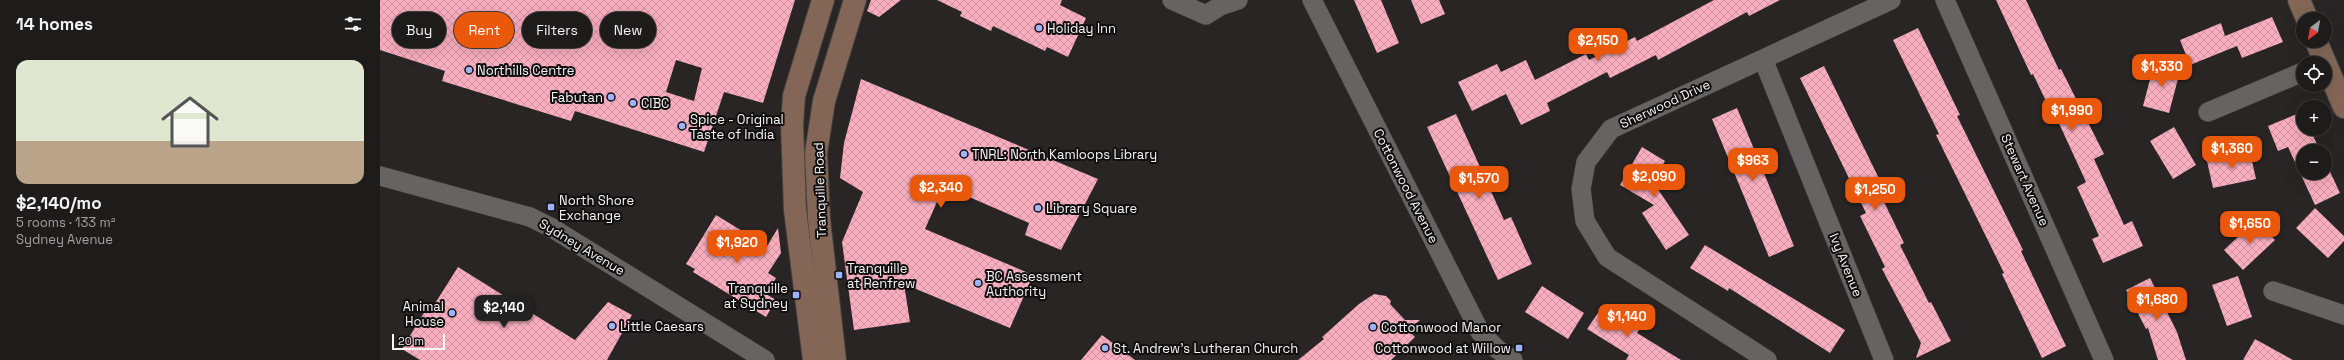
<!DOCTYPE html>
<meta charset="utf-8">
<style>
:root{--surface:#1e1c1b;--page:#2b2928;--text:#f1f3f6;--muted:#a1a1a3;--line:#3c3a3a;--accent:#ea580c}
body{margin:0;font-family:"Space Grotesk",sans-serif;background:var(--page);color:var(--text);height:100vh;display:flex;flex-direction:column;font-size:15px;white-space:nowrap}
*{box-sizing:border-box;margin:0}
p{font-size:13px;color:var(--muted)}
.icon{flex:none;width:22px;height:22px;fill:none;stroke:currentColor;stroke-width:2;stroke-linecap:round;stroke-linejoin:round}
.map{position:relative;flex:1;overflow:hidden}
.sheet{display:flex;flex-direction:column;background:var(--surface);width:380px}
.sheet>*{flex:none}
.guide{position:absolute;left:12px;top:12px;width:380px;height:36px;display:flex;gap:8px}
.needle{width:26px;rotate:211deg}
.buttons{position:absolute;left:1916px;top:12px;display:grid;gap:8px}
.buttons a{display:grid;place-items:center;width:36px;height:36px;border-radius:50%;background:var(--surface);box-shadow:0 4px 16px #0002,0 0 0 1px var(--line);font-size:20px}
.scale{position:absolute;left:12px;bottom:10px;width:53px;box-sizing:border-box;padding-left:4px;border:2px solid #f6f4f4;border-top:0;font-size:11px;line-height:14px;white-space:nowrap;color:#f6f4f4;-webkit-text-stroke:3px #100e0e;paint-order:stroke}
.price{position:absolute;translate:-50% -34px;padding:0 9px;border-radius:8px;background:var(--accent);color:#fff;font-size:13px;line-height:26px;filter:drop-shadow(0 1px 2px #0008)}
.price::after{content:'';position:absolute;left:50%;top:24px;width:12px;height:9px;margin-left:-6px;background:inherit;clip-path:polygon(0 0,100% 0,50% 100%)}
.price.selected{background:#222;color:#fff}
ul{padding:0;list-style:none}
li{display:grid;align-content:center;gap:8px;height:212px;padding:0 16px}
li span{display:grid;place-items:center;height:124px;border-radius:12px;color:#555}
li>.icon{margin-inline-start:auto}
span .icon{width:72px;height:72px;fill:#fffc;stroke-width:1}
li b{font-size:17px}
h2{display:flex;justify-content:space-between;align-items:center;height:48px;padding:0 16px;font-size:17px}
.pill{padding:0 14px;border-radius:18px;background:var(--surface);box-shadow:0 4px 16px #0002,0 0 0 1px var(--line);font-size:14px;line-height:36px}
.pill.selected{background:var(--accent);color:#fff}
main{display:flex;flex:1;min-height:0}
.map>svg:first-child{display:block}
.building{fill:url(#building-cross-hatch);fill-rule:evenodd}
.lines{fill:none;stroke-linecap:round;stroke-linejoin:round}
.street-casing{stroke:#434141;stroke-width:20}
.secondary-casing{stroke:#434141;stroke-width:24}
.street{stroke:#676363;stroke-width:19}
.secondary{stroke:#836656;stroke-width:22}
.poi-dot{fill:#9fb3fd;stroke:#100e0e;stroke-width:1.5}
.labels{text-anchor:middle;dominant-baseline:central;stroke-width:4;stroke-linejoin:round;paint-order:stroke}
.poi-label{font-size:13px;fill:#f6f4f4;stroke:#100e0e;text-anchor:start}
.street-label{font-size:13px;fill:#f6f4f4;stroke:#100e0e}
</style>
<main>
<section class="sheet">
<h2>14 homes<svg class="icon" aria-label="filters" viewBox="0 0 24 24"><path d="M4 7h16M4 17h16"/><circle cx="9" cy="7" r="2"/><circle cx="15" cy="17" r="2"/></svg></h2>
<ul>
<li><span style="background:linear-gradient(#dfe7d0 65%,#b9a48a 0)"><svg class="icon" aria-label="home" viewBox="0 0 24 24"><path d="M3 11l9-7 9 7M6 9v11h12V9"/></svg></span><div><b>$2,140/mo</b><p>5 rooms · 133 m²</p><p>Sydney Avenue</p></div></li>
</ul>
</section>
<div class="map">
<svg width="1964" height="360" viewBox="0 0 1964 360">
<defs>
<pattern id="building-cross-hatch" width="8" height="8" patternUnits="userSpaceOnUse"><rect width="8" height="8" fill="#f9adbe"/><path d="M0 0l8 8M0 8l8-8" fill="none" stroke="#cd94a1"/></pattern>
</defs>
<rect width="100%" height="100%" fill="#282524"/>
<path class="building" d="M0 0H415L383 103 344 92 324 152 195 111 191 121 62 81 65 71 0 50ZM296 60 322 68 314 101 286 92Z
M491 0H521L499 17 487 11Z
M557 0H682L680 5 706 18 688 57 667 47 665 51 613 26 611 31 580 16 582 12Z
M974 0H1001L1019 43 997 53Z
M1031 0H1059L1065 14 1041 24Z
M1334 0H1400L1369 16 1367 12 1278 60 1276 55 1230 78 1227 72 1167 103 1170 111 1141 125 1126 94 1092 111 1078 82 1117 64 1121 72 1146 60 1155 80 1206 54 1209 60 1255 37 1257 41Z
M1616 0H1646L1679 70 1681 69 1724 154 1714 159 1744 225 1752 221 1763 246 1723 263 1712 239 1719 236 1697 187 1706 182 1677 119 1675 120 1653 74 1651 75Z
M1892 17 1903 42 1862 58 1857 46 1810 65 1800 40 1841 23 1845 36Z
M1538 28 1580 115 1577 116 1643 250 1641 251 1686 346 1662 358 1622 274 1624 273 1556 135 1559 134 1513 40Z
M1774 64 1800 71 1789 113 1763 106Z
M1444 66 1509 199 1504 202 1524 243 1520 245 1549 303 1551 302 1571 341 1536 358 1541 343 1502 269 1505 267 1480 216 1486 213 1420 78Z
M481 79 718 179 681 250 645 235 649 223 564 186 545 229 653 275 630 328 524 284 530 322 474 330 462 242 483 192 460 178 464 143Z
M1357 108 1414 246 1389 257 1332 119Z
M1922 112 1923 129H1930L1940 151H1923V173H1945V161L1960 193 1935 205 1908 147 1898 151 1888 126Z
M1076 114 1124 220 1131 217 1152 264 1118 280 1047 127Z
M1794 127 1816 165 1793 179 1770 141Z
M1262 147 1285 161 1273 182 1309 235 1286 250 1262 213 1274 205 1240 185Z
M1870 152 1876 179 1833 188 1827 161Z
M1935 208 1964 236V241L1948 258 1916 228Z
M336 215 387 246 398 228 401 253 388 273 396 278 386 294 396 300 386 317 313 272 315 269 306 264Z
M1876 220 1895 240 1863 270 1844 250Z
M1325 245 1465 330 1450 353 1349 288 1348 291 1310 268Z
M78 267 195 340 228 302 252 315 227 360H40L22 349 50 303 54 305Z
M1858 276 1872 317 1847 326 1832 285Z
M1770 278 1797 332 1806 360H1778L1768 328 1766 329 1746 290Z
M1162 286 1204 313 1188 339 1145 312Z
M994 294 1006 296 1011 301 1010 304 1025 320H1040L1032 327 1034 329 1031 333 1035 337 1011 360H918L944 339 942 337 979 304Z
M1222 307 1259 330 1257 333 1301 360H1246L1249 355 1207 329Z
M722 335 755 360H701Z
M1875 339 1913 360H1863Z"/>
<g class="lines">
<g class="street-casing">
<path id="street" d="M792 0 826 15 840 6 858 0
M932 0 1100 332 1117 349 1133 360
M1565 0 1724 360
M1383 59 1504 360
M1828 112 1923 72
M0 176 150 217 172 228 385 360
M1893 291 1964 315
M1387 360 1227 257 1205 221 1201 189 1206 162 1231 129 1511 0"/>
</g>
<g class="secondary-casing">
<path id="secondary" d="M1919 0 1927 19
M1936 41 1964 107
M434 360 415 210 412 124 414 96 443 0
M455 360 439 219 436 153 444 101 475 0"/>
</g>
<use href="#street" class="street"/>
<use href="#secondary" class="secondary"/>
</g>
<g class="poi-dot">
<circle cx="659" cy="28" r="4"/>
<circle cx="89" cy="70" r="4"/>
<circle cx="231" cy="97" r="4"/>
<circle cx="253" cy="103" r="4"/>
<circle cx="302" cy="126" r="4"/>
<circle cx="584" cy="154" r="4"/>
<rect x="167" y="203" width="8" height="8" rx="2"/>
<circle cx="658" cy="208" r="4"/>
<rect x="455" y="271" width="8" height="8" rx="2"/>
<circle cx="598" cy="283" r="4"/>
<rect x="412" y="291" width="8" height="8" rx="2"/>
<circle cx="72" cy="313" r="4"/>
<circle cx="232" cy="326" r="4"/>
<circle cx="993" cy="327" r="4"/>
<circle cx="725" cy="348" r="4"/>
<rect x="1135" y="344" width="8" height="8" rx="2"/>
</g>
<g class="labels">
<g class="poi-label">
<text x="667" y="28">Holiday Inn</text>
<text x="97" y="70">Northills Centre</text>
<text x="223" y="97" text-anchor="end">Fabutan</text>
<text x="261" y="103">CIBC</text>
<text x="310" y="119">Spice - Original<tspan x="310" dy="15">Taste of India</tspan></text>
<text x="592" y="154">TNRL: North Kamloops Library</text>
<text x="179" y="200">North Shore<tspan x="179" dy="15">Exchange</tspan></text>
<text x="666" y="208">Library Square</text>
<text x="467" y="268">Tranquille<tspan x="467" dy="15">at Renfrew</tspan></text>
<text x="606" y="276">BC Assessment<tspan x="606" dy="15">Authority</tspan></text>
<text x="408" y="288" text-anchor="end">Tranquille<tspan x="408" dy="15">at Sydney</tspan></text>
<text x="64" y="306" text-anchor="end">Animal<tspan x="64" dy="15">House</tspan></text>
<text x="240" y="326">Little Caesars</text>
<text x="1001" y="327">Cottonwood Manor</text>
<text x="733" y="348">St. Andrew’s Lutheran Church</text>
<text x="1131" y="348" text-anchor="end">Cottonwood at Willow</text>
</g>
<g class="street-label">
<text transform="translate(1285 104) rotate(-25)">Sherwood Drive</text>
<text transform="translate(1645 180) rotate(66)">Stewart Avenue</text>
<text transform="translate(1026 186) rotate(63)">Cottonwood Avenue</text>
<text transform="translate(440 190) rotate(-92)">Tranquille Road</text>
<text transform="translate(202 247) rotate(31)">Sydney Avenue</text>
<text transform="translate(1466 265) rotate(68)">Ivy Avenue</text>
</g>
</g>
</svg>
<div class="buttons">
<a><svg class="needle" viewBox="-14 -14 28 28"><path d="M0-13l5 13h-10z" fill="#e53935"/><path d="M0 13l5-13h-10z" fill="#a1a1a3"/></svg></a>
<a><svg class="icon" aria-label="locate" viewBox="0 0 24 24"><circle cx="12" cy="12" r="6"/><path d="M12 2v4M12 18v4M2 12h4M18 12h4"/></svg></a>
<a>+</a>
<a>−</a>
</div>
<div class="scale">20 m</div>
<b class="price" style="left:1218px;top:62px">$2,150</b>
<b class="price" style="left:1782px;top:88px">$1,330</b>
<b class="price" style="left:1692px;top:132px">$1,990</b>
<b class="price" style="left:1852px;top:170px">$1,360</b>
<b class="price" style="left:1373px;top:182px">$963</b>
<b class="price" style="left:1274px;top:198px">$2,090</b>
<b class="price" style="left:1099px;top:200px">$1,570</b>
<b class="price" style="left:561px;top:209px">$2,340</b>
<b class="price" style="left:1495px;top:211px">$1,250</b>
<b class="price" style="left:1870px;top:245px">$1,650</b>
<b class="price" style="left:357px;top:264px">$1,920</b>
<b class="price" style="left:1777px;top:321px">$1,680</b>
<b class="price selected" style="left:124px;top:329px">$2,140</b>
<b class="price" style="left:1247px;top:338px">$1,140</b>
<div class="guide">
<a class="pill">Buy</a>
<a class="pill selected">Rent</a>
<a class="pill">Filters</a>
<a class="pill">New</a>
</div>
</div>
</main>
